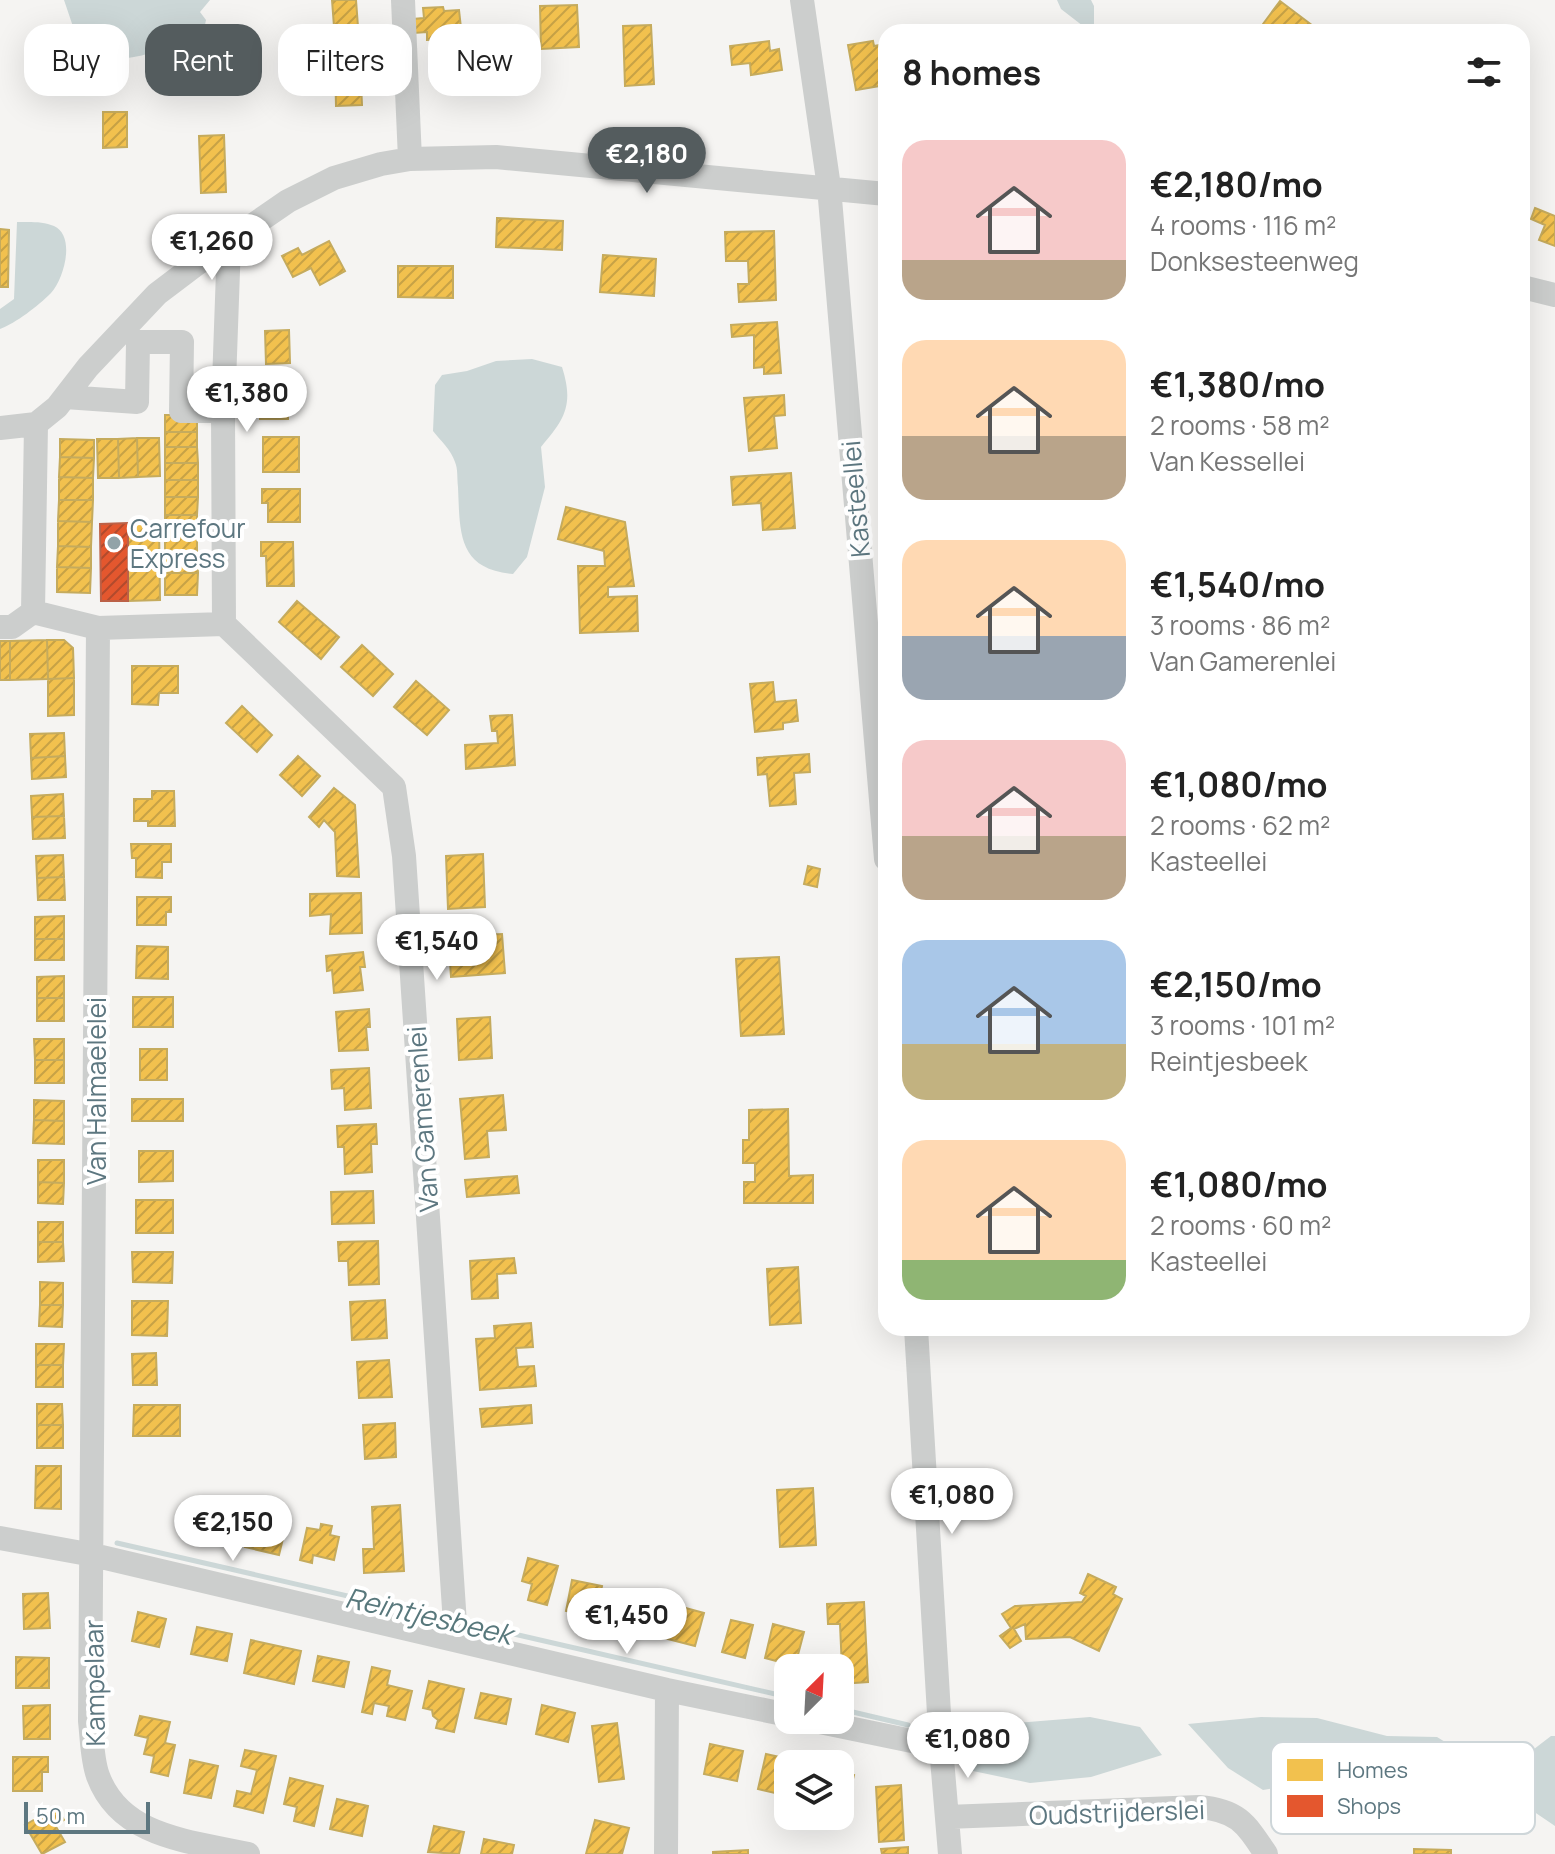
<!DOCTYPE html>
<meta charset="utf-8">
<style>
:root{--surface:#fff;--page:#f6f6f6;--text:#222;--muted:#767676;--accent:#545c5e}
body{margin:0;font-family:Manrope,sans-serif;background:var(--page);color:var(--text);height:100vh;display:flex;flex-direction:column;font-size:30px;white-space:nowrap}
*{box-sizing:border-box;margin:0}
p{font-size:26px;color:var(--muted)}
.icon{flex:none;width:44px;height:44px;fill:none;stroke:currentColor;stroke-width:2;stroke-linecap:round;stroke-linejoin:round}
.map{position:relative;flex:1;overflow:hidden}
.details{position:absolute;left:878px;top:24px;width:652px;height:1312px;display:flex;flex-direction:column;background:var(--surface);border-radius:24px;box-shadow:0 8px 32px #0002}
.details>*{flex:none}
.top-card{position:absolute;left:24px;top:24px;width:734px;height:72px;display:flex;gap:16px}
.needle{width:52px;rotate:24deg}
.fabs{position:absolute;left:774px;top:1654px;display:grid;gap:16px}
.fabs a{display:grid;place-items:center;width:80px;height:80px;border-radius:16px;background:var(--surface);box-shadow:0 8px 32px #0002;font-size:40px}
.scale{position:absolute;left:24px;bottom:20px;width:126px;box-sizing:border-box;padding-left:8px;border:4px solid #5d7780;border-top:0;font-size:22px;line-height:28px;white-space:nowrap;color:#5d7780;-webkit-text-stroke:6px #fff;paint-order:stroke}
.price{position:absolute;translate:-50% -68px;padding:0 18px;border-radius:28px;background:#fff;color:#222;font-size:26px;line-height:52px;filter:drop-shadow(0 2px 4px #0008)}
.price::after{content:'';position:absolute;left:50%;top:48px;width:24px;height:18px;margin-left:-12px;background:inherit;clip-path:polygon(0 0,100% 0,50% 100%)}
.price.current{background:var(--accent);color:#fff}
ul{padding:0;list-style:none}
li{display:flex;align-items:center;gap:24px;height:200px;padding:0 24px}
li span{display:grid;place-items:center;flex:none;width:224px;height:160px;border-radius:24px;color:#555}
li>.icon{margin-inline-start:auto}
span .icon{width:96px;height:96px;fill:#fffc;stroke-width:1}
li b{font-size:34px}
h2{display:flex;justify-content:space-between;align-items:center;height:96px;padding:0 24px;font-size:34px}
.chip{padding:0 28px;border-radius:24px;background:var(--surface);box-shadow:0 8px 32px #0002;font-size:28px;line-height:72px}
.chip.current{background:var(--accent);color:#fff}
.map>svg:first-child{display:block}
.water{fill:#ccd7d7}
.homes{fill:url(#homes-hatch);stroke:#c5ab5d;stroke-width:2}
.shops{fill:url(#shops-hatch);stroke:#bc6147;stroke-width:2}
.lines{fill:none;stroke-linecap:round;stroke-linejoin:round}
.stream{stroke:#ccd7d7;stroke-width:5}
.minor{stroke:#cccecd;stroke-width:24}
.poi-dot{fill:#92a3a8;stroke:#fff;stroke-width:3}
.labels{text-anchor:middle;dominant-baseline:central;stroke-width:8;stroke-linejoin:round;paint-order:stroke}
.street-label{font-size:26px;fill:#5d7780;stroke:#fff}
.poi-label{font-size:26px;fill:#5d7780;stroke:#fff;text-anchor:start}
.water-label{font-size:28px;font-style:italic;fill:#58787c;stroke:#fff}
.key{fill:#fff;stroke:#ced6d9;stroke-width:2}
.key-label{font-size:22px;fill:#5d7780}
</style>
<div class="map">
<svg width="1555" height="1854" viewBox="0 0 1555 1854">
<defs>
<pattern id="homes-hatch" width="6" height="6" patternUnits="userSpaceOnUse" patternTransform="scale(2)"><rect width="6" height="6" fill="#f2c14e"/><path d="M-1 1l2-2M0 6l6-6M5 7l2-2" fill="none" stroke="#c7a246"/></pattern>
<pattern id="shops-hatch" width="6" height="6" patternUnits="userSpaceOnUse" patternTransform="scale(2)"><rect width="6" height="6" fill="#e4572e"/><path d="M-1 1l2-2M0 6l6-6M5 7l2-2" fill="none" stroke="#b24a2c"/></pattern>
</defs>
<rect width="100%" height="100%" fill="#f5f4f2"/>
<path class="water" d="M64 0H210L200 12 206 20 203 34 192 51 180 54 164 47C140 60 111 60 84 59Z
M1057 0H1091L1094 6V25L1083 26 1061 9Z
M17 222C29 222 43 221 54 226 76 236 64 279 51 293 38 306 16 323 0 329V309L14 299Z
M532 359 562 367C574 405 565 419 541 447L545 487 527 557 513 574C457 569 460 532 458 487 457 478 458 469 455 462 451 450 441 441 433 431L435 385 442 375 467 371 496 361Z
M1090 1717 1140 1727 1162 1755 1091 1777 1030 1783 973 1771 975 1739 1005 1724Z
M1261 1717 1317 1718 1387 1736 1437 1737 1463 1753 1484 1792 1366 1780 1317 1781 1263 1790 1228 1768 1188 1724Z
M1551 1736H1555V1826L1527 1807 1521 1759Z"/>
<path class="homes" d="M332 0H356L358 27 353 28 354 39 335 40Z
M1280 1 1321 32H1273L1263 24Z
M577 5 579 47 541 49 540 6Z
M443 7 444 11 459 10 461 28 446 29V39L427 40V32L414 33 413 19 424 18 423 8Z
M651 25 654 84 625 86 623 26Z
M769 41 770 51 779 49 782 70 751 75 750 63 732 65 730 46Z
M873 41 874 46 886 44V85L856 90 848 45Z
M360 61 362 105 336 106 335 62Z
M103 112H127V147L103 148Z
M224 135 226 192 201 193 199 136Z
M1535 208 1555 216V246L1539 240 1545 225 1531 219Z
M497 218 563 221 562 250 496 247Z
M0 229 9 230 8 287H0Z
M774 231 776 300 739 302 738 284H749L748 261H726L725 232Z
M329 241 345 271 320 285 311 268 293 277 282 256 298 248 302 255Z
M603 255 656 259 654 296 600 292Z
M398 266H453V298L398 297Z
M777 322 781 373 764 374V367L754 368V335L732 337 731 325Z
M289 330 290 363 266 364 265 331Z
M260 382H288V419H260Z
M784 395 785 415 774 416 777 448 749 451 744 398Z
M165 415H197V432H165Z
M165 432H197V447H165Z
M263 437H299V472H263Z
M137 438 138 477 119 478 118 439Z
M137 438H159L160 476 138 477Z
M60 439 94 440V458L60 457Z
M97 439H118L119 478H98Z
M165 447H197L198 463H165Z
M60 457 94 458 93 478 59 477Z
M165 463H198V480H165Z
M791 473 795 528 763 530 761 503 733 505 731 477Z
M59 477 93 478V500H59Z
M165 480H198V497H165Z
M262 489H300V522H268V503H262Z
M165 497H198L197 515H165Z
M59 500H93L92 522 58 521Z
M566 507 625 522 634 586 608 587V597L637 596 638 631 580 633 578 566H605L604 551 558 539Z
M165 515H197V533H165Z
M58 521 92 522 91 547 58 546Z
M128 523H159L160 600 128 601Z
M165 533H197V551H165Z
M261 542H293L294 586H267L266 556H261Z
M58 546 91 547V568L57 567Z
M165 551H197L198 573H165Z
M57 567 91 568 90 593 57 592Z
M165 573H198L197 595H165Z
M297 601 339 637 321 659 279 622Z
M47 640H64L73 648 74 678 48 679Z
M47 640 48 679 10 680V641Z
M0 641H10V680H0Z
M362 645 393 674 373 696 341 667Z
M132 666H178V693H159L158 705 132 704Z
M74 678V715L48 716V679Z
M416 681 449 710 427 735 394 707Z
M773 682 775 702 796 700 798 721 783 723V729L755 732 750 684Z
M242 706 272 735 257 752 226 723Z
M512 715 515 765 466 769 465 745 498 743 497 731H492L490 716Z
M64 733 65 756 31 758 30 734Z
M809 754 810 772 794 773 796 804 770 806 767 774 758 775 757 758Z
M65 756 66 777 32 779 31 758Z
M298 756 320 776 302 796 280 775Z
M334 788 355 805 359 877 337 876 335 832 324 820 319 827 309 817Z
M152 791H174L175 826H148V821H134V799H152Z
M63 794 64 816 32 817 31 796Z
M64 816 65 838 33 839 32 817Z
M131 844H171V862H162V878L136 877V858H132Z
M483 854 485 907 448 909 446 856Z
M63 855 64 877 37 878 36 856Z
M808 866 820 869 817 887 804 884Z
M64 877 65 900H38L37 878Z
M361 893 362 933 330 934 331 914 310 916V894Z
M137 897H171V912H166V925H137Z
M64 916V939H35V917Z
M502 934 505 973 451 977 449 948 483 946V935Z
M35 939H64V960H35Z
M137 946 168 947V979L136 978Z
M363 952 365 967H360L363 990 334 993 332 970 327 971 326 956Z
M779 957 784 1034 741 1036 736 959Z
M64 976V998H37V977Z
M133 997H173V1027H133Z
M37 998H64V1021H37Z
M369 1009 370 1027H366L368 1050 339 1051 336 1012Z
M490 1017 492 1058 459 1060 457 1019Z
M34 1039H64V1060H35Z
M140 1049H167V1080H140Z
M35 1060H64V1083H35Z
M369 1068 371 1108 345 1110 344 1088 332 1089 331 1070Z
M503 1095 506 1130 487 1131 489 1157 465 1159 460 1099Z
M132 1099H183V1121H132Z
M34 1100 64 1101V1121L34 1120Z
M788 1109 789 1176 813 1175V1203H744V1182H755V1163H743V1140H749V1110Z
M34 1120 64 1121V1144L33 1143Z
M376 1124 377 1144H371L372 1172 345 1174 344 1147H338L337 1126Z
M139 1151H173V1181L139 1182Z
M38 1160H64V1183L38 1182Z
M517 1176 519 1193 467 1197 465 1180Z
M38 1182 64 1183 63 1204 38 1203Z
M373 1191 374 1223 332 1224 331 1192Z
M136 1200H173V1233H136Z
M38 1222H63V1242H38Z
M378 1241 379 1284 349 1285 348 1261H339L338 1242Z
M38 1242H63L64 1261 38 1262Z
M132 1252H173L172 1283 133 1282Z
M514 1258 516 1273 497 1274 498 1298 472 1299 470 1261Z
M798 1267 801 1323 770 1325 767 1269Z
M40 1282 63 1283V1305H40Z
M385 1300 387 1338 352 1340 350 1302Z
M132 1301H168L167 1336 132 1335Z
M40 1305H63L62 1327 39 1326Z
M531 1323 533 1347 516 1348 518 1367 534 1366 536 1386 480 1390 476 1339 495 1338 494 1326Z
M36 1344H64L63 1365H36Z
M156 1353 157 1385H133L132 1354Z
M389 1360 392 1397 359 1398 357 1362Z
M36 1365H63V1387H36Z
M37 1404H62L63 1425H37Z
M134 1405H180V1436H133Z
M531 1405 532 1423 482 1427 480 1409Z
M395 1423 396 1457 365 1459 363 1425Z
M37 1425H63V1448H37Z
M36 1466H61V1509L35 1508Z
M813 1488 816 1545 780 1547 777 1490Z
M198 1500 236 1508 228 1543 190 1535Z
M400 1505 404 1571 364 1573 363 1549H374L372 1507Z
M251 1518 286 1526 279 1555 245 1547Z
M321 1524 332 1526 330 1535 339 1537 334 1560 313 1555 312 1563 300 1560 307 1528 320 1530Z
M528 1558 558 1566 547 1605 528 1600 532 1584 522 1581Z
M1088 1574 1116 1587 1113 1594 1122 1599 1099 1651 1070 1637 1026 1639 1025 1624 1014 1629 1021 1641 1010 1648 1000 1636 1011 1628 1002 1614 1015 1606 1082 1602 1086 1596 1080 1593Z
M572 1580 602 1586 596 1616 566 1611Z
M624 1590 656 1598 647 1635 615 1627Z
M48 1593 50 1628 24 1629 23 1594Z
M864 1602 868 1682 840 1684V1669H842L840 1624H828L827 1604Z
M682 1607 704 1613 695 1646 664 1638 671 1614 679 1616Z
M138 1612 166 1619 159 1647 132 1641Z
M731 1620 753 1625 745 1658 722 1652Z
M773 1624 804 1632 795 1666 765 1658Z
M197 1627 232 1634 227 1661 191 1654Z
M251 1640 301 1651 294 1684 244 1673Z
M318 1656 349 1662 344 1687 313 1681Z
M16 1657 49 1658V1688H16Z
M372 1667 390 1671 387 1685 412 1691 405 1720 387 1716 389 1706 374 1703 372 1714 362 1712Z
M429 1681 464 1689 454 1732 436 1728 438 1720 433 1716 432 1710 423 1708Z
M481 1693 511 1699 506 1724 475 1718Z
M50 1705V1739H24L23 1706Z
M542 1705 575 1713 568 1742 536 1734Z
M140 1716 170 1722 165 1743 175 1745 168 1776 151 1772 154 1756 144 1754 148 1738 135 1735Z
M617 1723 624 1779 599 1782 592 1726Z
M710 1744 743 1751 737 1781 704 1774Z
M245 1750 276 1756 263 1813 234 1806 237 1791 251 1794 257 1770 241 1766Z
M766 1754 802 1762 801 1764H788V1796L758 1789Z
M13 1757H48V1772H42V1791H13Z
M190 1760 218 1766 211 1798 184 1793Z
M840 1772 854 1775 842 1824 809 1816H840Z
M290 1778 323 1786 314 1826 294 1821 297 1807 284 1804Z
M901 1785 904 1840 879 1842 876 1787Z
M337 1799 368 1806 362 1836 330 1829Z
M56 1807 64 1820 55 1825 65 1842 42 1854 25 1825Z
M595 1820 629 1828 622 1854H586Z
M434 1826 464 1832 459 1854 428 1852Z
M484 1839 514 1845 512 1854H481Z
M908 1847V1854H882L881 1849Z
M1414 1849 1451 1850V1854H1414Z
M748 1850V1854H713V1852Z"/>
<path class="shops" d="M128 523V601H101L100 524Z"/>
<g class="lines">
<path class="stream" d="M117 1543 448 1619
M462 1622 788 1697
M840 1709 908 1725"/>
<path class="minor" d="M403 0 410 159
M802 0 829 187 886 859
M1522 287 1555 295
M65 397 137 402 138 342H182L181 411H223
M0 428 36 424 57 407 88 367 157 294 198 263 288 201 334 178 381 164 410 159 496 157 886 194
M33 612 98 628 224 624 394 787 404 856 456 1639
M33 612 36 424
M224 624 223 411 229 243
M0 627H12L33 612
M98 628 90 1721C92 1738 92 1760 98 1776 121 1838 191 1841 248 1854
M916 1328 941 1747 950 1854
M0 1538 93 1555 667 1690 788 1715
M810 1720 941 1747
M947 1817 1199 1807C1238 1810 1246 1824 1266 1854
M666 1854 667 1690"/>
</g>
<circle class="poi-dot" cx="114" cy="543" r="8"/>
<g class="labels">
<g class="street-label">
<text transform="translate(855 499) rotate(-95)">Kasteellei</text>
<text transform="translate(96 1091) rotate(-90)">Van Halmaelelei</text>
<text transform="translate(422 1119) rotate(-94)">Van Gamerenlei</text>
<text transform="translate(94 1683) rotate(-91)">Kampelaar</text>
<text transform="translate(1117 1812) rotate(-2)">Oudstrijderslei</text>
</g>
<g class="poi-label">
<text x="130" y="528">Carrefour<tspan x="130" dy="30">Express</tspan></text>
</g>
<g class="water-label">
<text transform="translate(429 1615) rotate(13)">Reintjesbeek</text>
</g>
</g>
<rect x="1271" y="1742" width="264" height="92" rx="12" class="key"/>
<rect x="1287" y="1759" width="36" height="22" fill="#f2c14e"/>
<rect x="1287" y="1795" width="36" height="22" fill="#e4572e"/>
<g class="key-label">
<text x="1337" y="1778">Homes</text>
<text x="1337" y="1814">Shops</text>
</g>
</svg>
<div class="fabs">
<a><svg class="needle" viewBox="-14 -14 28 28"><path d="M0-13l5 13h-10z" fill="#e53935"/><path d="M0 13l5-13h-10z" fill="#767676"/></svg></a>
<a><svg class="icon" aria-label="layers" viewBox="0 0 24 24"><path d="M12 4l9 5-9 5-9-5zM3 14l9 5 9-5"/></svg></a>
</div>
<div class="scale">50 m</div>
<b class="price current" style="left:647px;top:195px">€2,180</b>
<b class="price" style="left:212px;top:282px">€1,260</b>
<b class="price" style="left:247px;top:434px">€1,380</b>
<b class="price" style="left:437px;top:982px">€1,540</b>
<b class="price" style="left:952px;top:1536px">€1,080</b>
<b class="price" style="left:233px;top:1563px">€2,150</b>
<b class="price" style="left:627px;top:1656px">€1,450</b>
<b class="price" style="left:968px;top:1780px">€1,080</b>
<div class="top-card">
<a class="chip">Buy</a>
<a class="chip current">Rent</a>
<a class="chip">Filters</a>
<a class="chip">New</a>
</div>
<section class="details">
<h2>8 homes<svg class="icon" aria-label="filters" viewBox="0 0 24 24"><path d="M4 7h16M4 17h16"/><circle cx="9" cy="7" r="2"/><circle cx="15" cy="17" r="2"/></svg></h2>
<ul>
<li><span style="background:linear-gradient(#f6c9c9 75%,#b9a48a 0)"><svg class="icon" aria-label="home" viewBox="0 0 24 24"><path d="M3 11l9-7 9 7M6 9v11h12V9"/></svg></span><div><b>€2,180/mo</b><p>4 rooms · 116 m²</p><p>Donksesteenweg</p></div></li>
<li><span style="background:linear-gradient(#ffd9b3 60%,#b9a48a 0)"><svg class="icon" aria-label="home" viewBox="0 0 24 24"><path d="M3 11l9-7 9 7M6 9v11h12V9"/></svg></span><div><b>€1,380/mo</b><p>2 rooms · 58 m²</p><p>Van Kessellei</p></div></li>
<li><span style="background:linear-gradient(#ffd9b3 60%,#9aa5b1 0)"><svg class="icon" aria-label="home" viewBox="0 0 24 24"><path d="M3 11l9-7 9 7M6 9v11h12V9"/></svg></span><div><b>€1,540/mo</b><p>3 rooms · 86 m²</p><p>Van Gamerenlei</p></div></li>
<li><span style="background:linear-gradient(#f6c9c9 60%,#b9a48a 0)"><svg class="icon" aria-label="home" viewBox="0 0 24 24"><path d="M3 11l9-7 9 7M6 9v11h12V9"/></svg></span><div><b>€1,080/mo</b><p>2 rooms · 62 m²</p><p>Kasteellei</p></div></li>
<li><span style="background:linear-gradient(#a9c7e8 65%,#c2b280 0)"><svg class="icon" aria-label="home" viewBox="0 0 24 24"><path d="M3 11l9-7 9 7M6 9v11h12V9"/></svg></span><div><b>€2,150/mo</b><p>3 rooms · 101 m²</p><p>Reintjesbeek</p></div></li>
<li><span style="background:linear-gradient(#ffd9b3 75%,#8fb573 0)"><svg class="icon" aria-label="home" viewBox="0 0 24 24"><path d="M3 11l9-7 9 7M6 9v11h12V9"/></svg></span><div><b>€1,080/mo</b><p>2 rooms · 60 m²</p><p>Kasteellei</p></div></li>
</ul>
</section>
</div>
